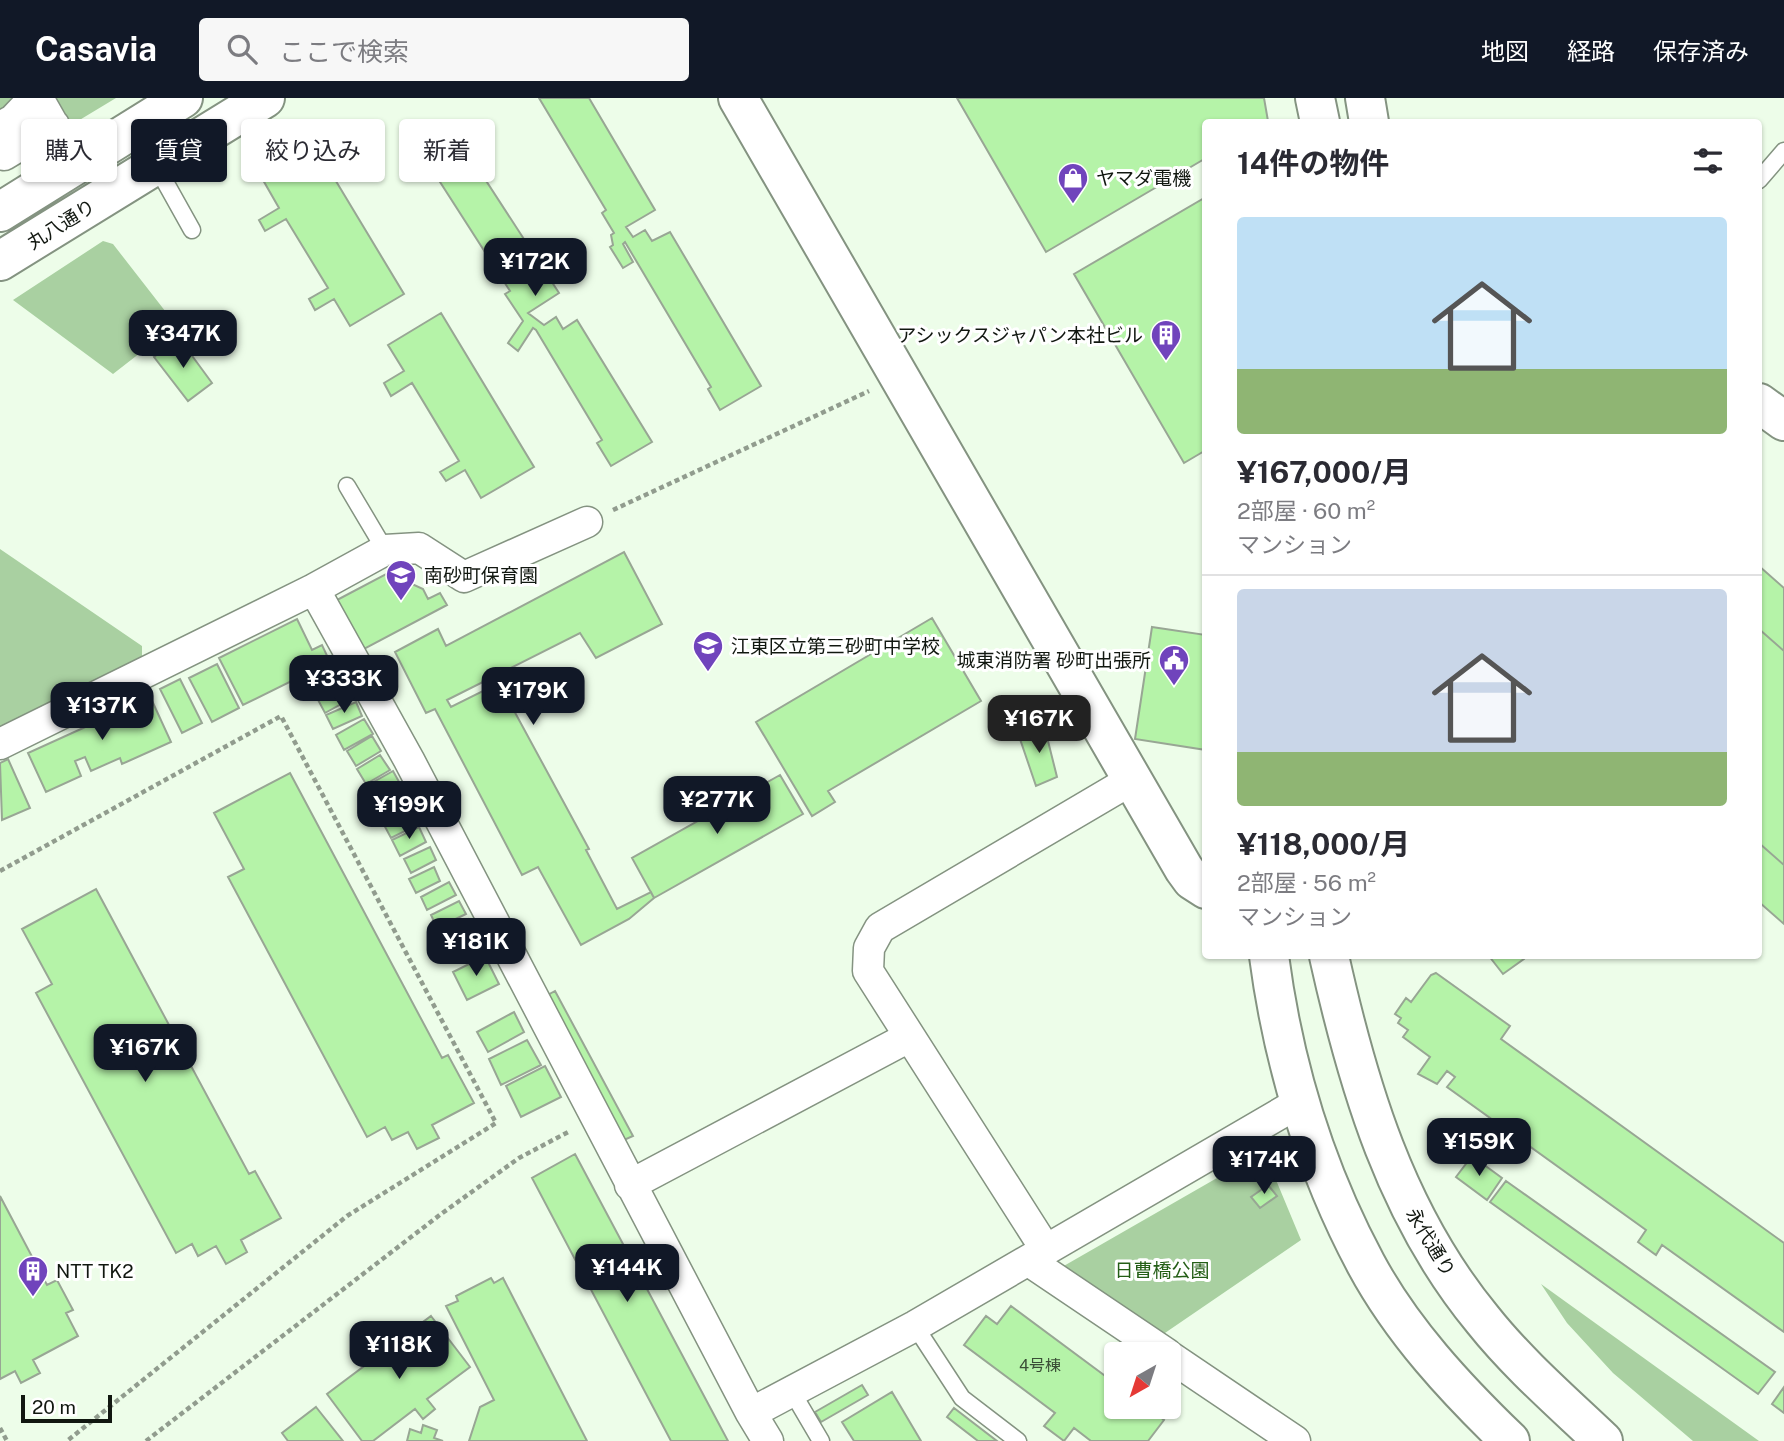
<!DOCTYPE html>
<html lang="ja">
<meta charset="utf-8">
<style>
:root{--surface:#fff;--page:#f7f7f7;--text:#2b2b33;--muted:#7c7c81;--line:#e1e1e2;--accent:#111827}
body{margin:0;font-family:"Public Sans","Noto Sans JP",sans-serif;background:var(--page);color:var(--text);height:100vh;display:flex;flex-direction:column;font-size:26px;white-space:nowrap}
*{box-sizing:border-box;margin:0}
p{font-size:23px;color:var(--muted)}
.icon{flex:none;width:38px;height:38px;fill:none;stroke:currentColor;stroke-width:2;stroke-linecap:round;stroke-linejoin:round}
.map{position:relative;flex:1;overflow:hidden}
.side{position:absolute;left:1202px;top:21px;width:560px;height:840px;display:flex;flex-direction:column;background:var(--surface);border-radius:7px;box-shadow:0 2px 5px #0004}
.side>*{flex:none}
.banner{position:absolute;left:21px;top:21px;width:665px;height:63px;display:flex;gap:14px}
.needle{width:46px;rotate:219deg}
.fabs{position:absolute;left:1104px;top:1244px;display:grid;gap:14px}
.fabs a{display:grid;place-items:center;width:77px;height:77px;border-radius:7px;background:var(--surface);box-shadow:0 2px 5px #0004;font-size:35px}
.scale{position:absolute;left:21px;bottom:18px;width:91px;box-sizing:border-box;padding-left:7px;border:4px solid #111710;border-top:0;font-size:19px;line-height:24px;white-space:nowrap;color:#111710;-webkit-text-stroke:5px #fff;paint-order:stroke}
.price{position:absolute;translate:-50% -60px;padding:0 16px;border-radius:14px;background:var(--accent);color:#fff;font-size:23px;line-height:46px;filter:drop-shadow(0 2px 4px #0008)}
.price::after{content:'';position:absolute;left:50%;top:42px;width:21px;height:16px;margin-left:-10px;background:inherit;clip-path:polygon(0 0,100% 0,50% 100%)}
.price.current{background:#222;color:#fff}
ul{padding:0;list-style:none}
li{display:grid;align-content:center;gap:14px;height:371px;padding:0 35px}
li+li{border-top:2px solid var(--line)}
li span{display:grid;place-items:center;height:217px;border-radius:7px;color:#555}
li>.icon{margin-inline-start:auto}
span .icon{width:126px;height:126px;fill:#fffc;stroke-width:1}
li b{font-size:30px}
h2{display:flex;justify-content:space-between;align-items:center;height:84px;padding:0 35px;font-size:30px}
.pill{padding:0 24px;border-radius:7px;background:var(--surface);box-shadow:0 2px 5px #0004;font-size:24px;line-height:63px}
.pill.current{background:var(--accent);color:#fff}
header{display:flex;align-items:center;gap:42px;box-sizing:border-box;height:98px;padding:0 35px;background:var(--accent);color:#fff}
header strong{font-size:33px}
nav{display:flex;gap:38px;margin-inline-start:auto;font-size:24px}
.search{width:490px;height:63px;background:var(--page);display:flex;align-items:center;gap:18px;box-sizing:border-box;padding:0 24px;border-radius:7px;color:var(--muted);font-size:26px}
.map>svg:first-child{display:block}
.green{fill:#a9d0a1}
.building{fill:#b5f3a8;stroke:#98a694;stroke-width:2}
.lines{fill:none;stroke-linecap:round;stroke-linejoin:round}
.lane-casing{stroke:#849381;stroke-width:19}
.street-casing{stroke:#849381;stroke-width:33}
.secondary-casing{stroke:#849381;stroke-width:42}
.primary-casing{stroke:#849381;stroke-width:42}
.path{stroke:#919c8e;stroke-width:4.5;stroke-dasharray:5 3.5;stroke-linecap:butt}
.lane{stroke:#fff;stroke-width:16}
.street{stroke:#fff;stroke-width:30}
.secondary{stroke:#fff;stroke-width:38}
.primary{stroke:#fff;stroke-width:38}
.labels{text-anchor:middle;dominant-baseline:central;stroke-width:6;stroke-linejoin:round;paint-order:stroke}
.number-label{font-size:16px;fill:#3a4e36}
.poi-label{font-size:19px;fill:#111710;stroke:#fff;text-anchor:start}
.street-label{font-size:19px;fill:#111710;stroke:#fff}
.park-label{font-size:19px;fill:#245e16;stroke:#fff}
</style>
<header>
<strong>Casavia</strong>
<div class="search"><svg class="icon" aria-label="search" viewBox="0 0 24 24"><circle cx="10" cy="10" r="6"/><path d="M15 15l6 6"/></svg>ここで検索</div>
<nav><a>地図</a><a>経路</a><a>保存済み</a></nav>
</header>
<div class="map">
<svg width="1784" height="1343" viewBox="0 0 1784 1343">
<rect width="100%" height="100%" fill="#edfde9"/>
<path class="green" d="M0 0H116L0 70Z
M103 143 113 146 176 227 113 276 13 202Z
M0 451 142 548V559L0 630Z
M1264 1053 1301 1142 1162 1237 1062 1169Z
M1541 1186 1759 1343H1693L1613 1275 1567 1225Z"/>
<path class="building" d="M539 0H589L655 112 626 129 633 139 645 132 652 143 670 134 761 288 720 312 708 291 711 289 625 144 623 146 633 164 623 170 610 149 613 147 611 137 614 135 602 115 606 112Z
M957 0H1264L1268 23 1206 24V60L1046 154Z
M435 32 442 44 455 35 559 195 528 215 544 227 556 219 563 231 577 222 652 344 611 368 597 345 602 342 536 232 533 230 518 253 508 245 523 223 505 196 510 193 415 45Z
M316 50 404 196 350 228 334 201 315 212 309 201 328 190 286 121 265 133 259 122 279 110 263 82Z
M1206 99V352L1184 365 1074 176Z
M441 215 534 369 481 400 465 372 446 383 440 374 459 363 412 285 391 298 384 285 404 273 388 247Z
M179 240 212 285 188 303 154 259Z
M624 454 662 526 596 560 580 535 447 602 451 609 499 585 589 751 586 752 617 811 651 794 654 800 629 821 581 847 538 769 522 777 435 611 426 615 395 554 438 531 446 548Z
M1759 468 1784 490V553L1759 531Z
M388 475 423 491 428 501 440 495 447 507 364 551 337 502Z
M932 520 981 603 828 693 835 704 812 718 756 624Z
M297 521 312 552 322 547 330 564 243 607 219 560Z
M1152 529 1206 537V652L1135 641Z
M1759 531 1784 553V767L1759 745Z
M217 566 239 610 212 624 189 580Z
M334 566 342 582 318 594 310 578Z
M180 581 202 625 182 635 160 591Z
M344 585 352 600 325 615 317 600Z
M148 594 171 644 122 666 120 660 91 673 85 659 75 663 81 678 46 694 28 655 103 621 100 616Z
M356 604 362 618 333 631 326 617Z
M364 621 373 636 344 652 336 637Z
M1044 627 1057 679 1036 688 1019 638Z
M372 638 381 653 356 668 347 653Z
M380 657 390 672 366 686 357 671Z
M8 661 30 710 2 722 0 665Z
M393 673 403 691 373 708 363 690Z
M290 675 442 960 448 957 474 1005 432 1027 439 1040 417 1051 408 1034 392 1042 385 1029 367 1039 228 779 244 771 214 715Z
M780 677 803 716 654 800 632 760Z
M401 694 409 709 382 723 374 708Z
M410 712 417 727 391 740 383 725Z
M419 729 426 744 400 758 392 742Z
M1759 745 1784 767V826L1759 804Z
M430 749 436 762 411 775 404 761Z
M434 769 440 783 416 795 409 781Z
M449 784 456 797 427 812 421 799Z
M96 791 249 1076 255 1073 281 1120 241 1142 247 1154 226 1166 216 1148 198 1158 192 1146 176 1155 36 895 52 886 22 831Z
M459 803 466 816 437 830 431 817Z
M468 821 476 836 447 850 440 834Z
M485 858 499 886 467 902 453 874Z
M1489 858H1528L1503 876Z
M1436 875 1510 928 1501 941 1784 1145V1234L1662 1147 1656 1157 1638 1144 1646 1132 1447 989 1455 979 1447 973 1437 986 1418 976 1430 959 1403 939 1408 932 1398 925 1401 920 1395 916 1406 900 1411 904 1431 877Z
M555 893 633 1038 624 1042 546 898Z
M514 914 524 934 488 954 477 934Z
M527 942 541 967 501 987 489 961Z
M545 968 561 999 521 1019 506 988Z
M575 1056 728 1343H671L532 1080Z
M1472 1058 1502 1080 1487 1102 1456 1079Z
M1506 1083 1775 1274 1758 1296 1490 1104Z
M1268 1087 1277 1098 1260 1110 1251 1099Z
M0 1098 47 1187 57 1182 73 1212 66 1215 78 1238 33 1262 40 1275 21 1285 15 1273 0 1281Z
M491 1180 494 1185 503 1180 587 1343H469L480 1309 494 1302 446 1208 458 1203 456 1198Z
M1011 1208 1116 1286V1309H1147L1164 1322 1148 1343H1091L1074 1330 1064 1343 1044 1328 1055 1315 964 1247 986 1218 997 1226Z
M431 1218 470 1269 427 1301 435 1311 423 1321 415 1311 373 1343H362L327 1296Z
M862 1287 868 1297 821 1324 815 1314Z
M1784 1289V1315L1772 1306Z
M892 1294 921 1343H854L842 1324Z
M316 1309 343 1343H288L282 1335Z
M954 1310 997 1343H978L947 1319Z
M423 1327 437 1332 434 1340 443 1343H407L410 1331 421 1335Z"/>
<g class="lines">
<g class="lane-casing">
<path id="lane" d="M135 30 192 132
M1759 82 1784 53
M347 388 385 452
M915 1228 962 1300 1018 1343
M791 1292 821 1343"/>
</g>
<g class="street-casing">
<path id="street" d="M38 0 63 44
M0 29 13 22 34 0
M0 56 4 57 54 27
M314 491 409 662 751 1315
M0 646 314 491 385 452 419 450 464 479 587 424
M630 1087 909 939
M1046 1152 868 873 869 850 880 830 1133 681
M1029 1163 1167 1256
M1169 1258 1295 1343
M768 1343 751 1315 915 1228 1300 1004"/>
</g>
<g class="secondary-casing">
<path id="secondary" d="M738 0 1184 771 1192 782 1206 791
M0 114 183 0
M0 163 265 0
M1759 305 1784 323"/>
</g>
<g class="primary-casing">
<path id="primary" d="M1315 0 1320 24
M1365 0 1369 24
M1269 858C1283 964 1315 1071 1366 1166 1402 1233 1456 1291 1510 1343
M1329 858C1358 988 1396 1117 1483 1222 1518 1266 1562 1304 1603 1343"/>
</g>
<path class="path" d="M613 412 869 293
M0 773 281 618 496 1025 347 1118 67 1343
M0 1330 7 1343
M146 1343 441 1116 519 1060 570 1033"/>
<use href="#lane" class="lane"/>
<use href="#street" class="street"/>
<use href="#secondary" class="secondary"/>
<use href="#primary" class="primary"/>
</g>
<defs>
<g id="shop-pin" transform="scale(1.575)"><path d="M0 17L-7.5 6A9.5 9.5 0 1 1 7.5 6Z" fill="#7044bc" stroke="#fff"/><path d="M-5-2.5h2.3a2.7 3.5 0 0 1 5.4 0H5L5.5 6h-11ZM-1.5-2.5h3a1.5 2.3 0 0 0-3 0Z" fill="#fff"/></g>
<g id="building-pin" transform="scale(1.575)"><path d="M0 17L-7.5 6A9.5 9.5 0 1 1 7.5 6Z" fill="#7044bc" stroke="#fff"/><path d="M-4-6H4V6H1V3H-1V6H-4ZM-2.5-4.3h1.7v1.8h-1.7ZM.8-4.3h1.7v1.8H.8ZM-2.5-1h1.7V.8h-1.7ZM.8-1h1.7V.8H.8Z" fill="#fff"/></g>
<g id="school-pin" transform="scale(1.575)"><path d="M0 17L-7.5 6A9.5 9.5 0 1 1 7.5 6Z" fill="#7044bc" stroke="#fff"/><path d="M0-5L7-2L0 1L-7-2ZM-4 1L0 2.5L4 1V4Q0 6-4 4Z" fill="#fff"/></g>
<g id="civic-pin" transform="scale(1.575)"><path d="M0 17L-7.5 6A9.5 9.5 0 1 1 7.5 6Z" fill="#7044bc" stroke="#fff"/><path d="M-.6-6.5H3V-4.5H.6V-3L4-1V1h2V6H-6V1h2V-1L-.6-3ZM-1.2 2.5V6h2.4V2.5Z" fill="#fff"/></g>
</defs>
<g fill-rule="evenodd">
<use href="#shop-pin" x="1073" y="80"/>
<use href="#building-pin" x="1166" y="237"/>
<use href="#school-pin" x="401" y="477"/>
<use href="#school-pin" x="708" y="548"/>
<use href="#civic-pin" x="1174" y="562"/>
<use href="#building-pin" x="33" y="1173"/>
</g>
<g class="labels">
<g class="number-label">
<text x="1040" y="1267">4号棟</text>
</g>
<g class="poi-label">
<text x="1096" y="80">ヤマダ電機</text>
<text x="1143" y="237" text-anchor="end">アシックスジャパン本社ビル</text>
<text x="424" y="477">南砂町保育園</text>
<text x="731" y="548">江東区立第三砂町中学校</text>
<text x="1151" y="562" text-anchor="end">城東消防署 砂町出張所</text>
<text x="56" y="1173">NTT TK2</text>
</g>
<g class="street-label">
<text transform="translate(61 126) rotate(-32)">丸八通り</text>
<text transform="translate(1431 1144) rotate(59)">永代通り</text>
</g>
<g class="park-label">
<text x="1162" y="1172">日曹橋公園</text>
</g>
</g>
</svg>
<div class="fabs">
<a><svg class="needle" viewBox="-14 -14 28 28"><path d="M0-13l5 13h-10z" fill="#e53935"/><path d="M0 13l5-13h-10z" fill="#7c7c81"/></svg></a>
</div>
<div class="scale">20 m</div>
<b class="price" style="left:535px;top:200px">¥172K</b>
<b class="price" style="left:183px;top:272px">¥347K</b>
<b class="price" style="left:344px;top:617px">¥333K</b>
<b class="price" style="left:533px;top:629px">¥179K</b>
<b class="price" style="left:102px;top:644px">¥137K</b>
<b class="price current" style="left:1039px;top:657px">¥167K</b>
<b class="price" style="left:717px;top:738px">¥277K</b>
<b class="price" style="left:409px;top:743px">¥199K</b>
<b class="price" style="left:476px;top:880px">¥181K</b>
<b class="price" style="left:145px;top:986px">¥167K</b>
<b class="price" style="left:1479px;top:1080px">¥159K</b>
<b class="price" style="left:1264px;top:1098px">¥174K</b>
<b class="price" style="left:627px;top:1206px">¥144K</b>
<b class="price" style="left:399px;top:1283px">¥118K</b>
<div class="banner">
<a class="pill">購入</a>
<a class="pill current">賃貸</a>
<a class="pill">絞り込み</a>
<a class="pill">新着</a>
</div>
<section class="side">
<h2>14件の物件<svg class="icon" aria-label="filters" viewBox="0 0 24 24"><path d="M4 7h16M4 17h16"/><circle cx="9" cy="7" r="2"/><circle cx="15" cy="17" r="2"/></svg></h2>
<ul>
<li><span style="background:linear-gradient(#bfe0f5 70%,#8fb573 0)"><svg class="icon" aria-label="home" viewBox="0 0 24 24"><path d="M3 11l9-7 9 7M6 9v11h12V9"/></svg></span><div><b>¥167,000/月</b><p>2部屋 · 60 m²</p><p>マンション</p></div></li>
<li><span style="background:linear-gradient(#c9d6e8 75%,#8fb573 0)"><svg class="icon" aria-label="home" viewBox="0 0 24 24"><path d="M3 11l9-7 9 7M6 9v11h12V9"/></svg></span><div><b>¥118,000/月</b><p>2部屋 · 56 m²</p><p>マンション</p></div></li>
</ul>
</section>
</div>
